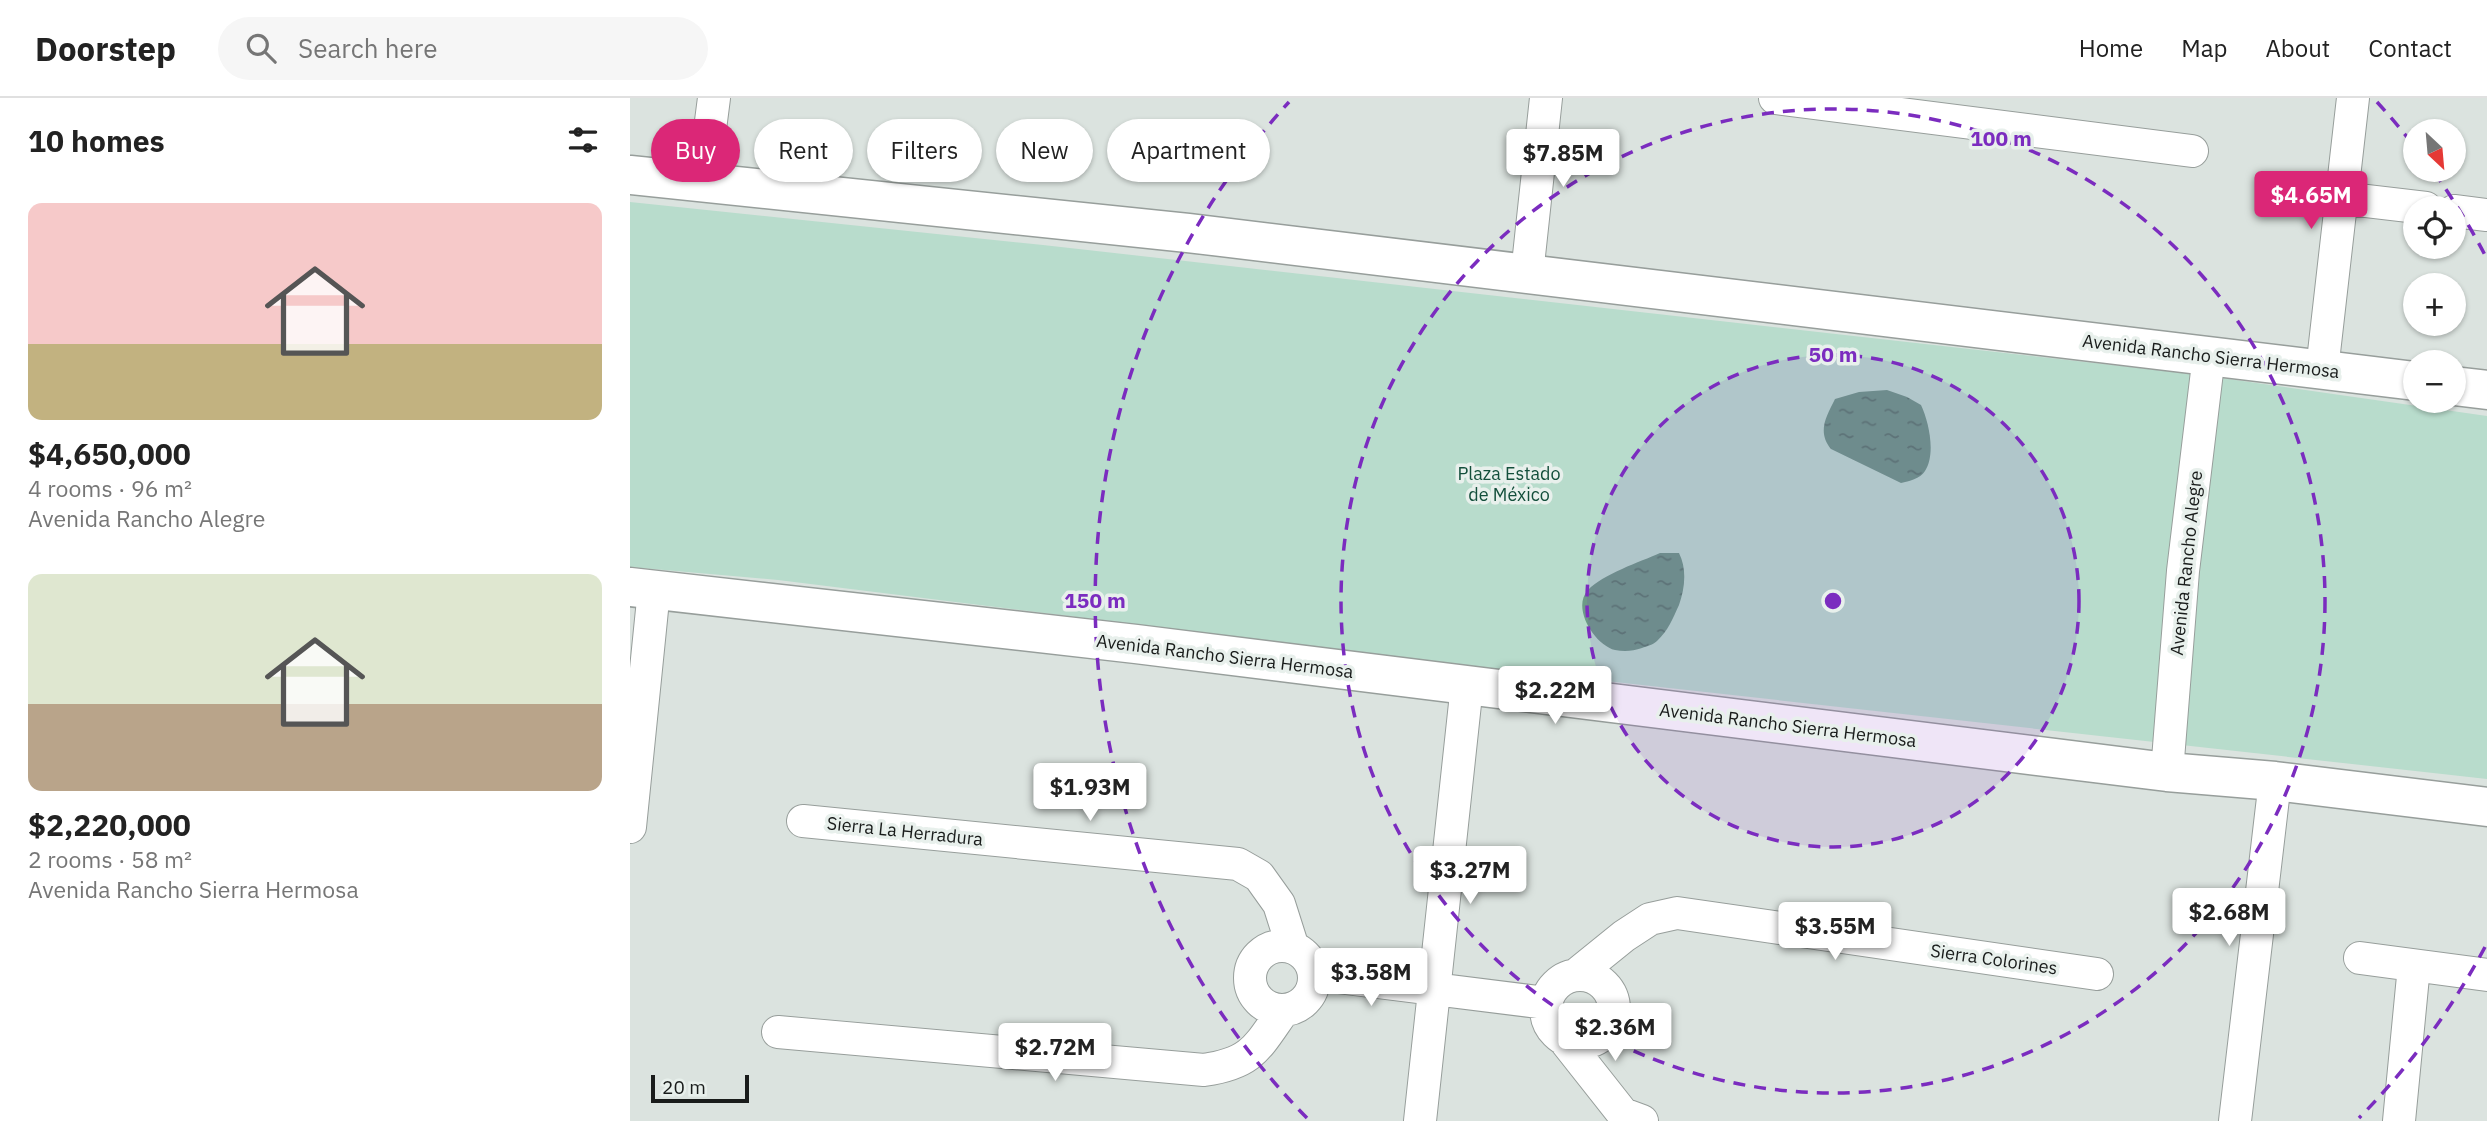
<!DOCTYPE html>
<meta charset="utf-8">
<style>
:root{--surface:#fff;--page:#f6f6f6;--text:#222;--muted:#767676;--line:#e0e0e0;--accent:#db2777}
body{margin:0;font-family:"IBM Plex Sans",sans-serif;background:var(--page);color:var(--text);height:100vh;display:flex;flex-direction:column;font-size:26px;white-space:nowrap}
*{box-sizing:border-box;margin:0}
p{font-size:23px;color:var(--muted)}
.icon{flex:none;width:38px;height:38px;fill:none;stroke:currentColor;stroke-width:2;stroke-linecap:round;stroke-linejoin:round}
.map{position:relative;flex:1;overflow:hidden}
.sheet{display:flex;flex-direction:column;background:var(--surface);width:630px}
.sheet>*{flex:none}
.top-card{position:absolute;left:21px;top:21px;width:665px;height:63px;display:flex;gap:14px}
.needle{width:46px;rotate:154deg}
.buttons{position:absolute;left:1773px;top:21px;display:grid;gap:14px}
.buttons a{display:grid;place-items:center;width:63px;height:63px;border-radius:50%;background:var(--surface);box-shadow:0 2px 5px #0004;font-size:35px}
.scale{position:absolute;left:21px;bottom:18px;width:98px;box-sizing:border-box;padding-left:7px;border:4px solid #191c1b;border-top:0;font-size:19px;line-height:24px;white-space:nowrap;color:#191c1b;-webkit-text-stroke:5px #e8f0ec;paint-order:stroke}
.price{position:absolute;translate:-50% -60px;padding:0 16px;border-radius:7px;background:#fff;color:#222;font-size:23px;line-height:46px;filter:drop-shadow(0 2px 4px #0008)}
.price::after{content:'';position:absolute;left:50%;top:42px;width:21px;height:16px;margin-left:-10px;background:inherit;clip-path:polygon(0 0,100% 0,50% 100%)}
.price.active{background:var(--accent);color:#fff}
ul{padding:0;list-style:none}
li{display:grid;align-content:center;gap:14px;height:371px;padding:0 28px}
li span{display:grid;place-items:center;height:217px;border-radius:14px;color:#555}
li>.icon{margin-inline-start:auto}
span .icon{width:126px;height:126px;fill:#fffc;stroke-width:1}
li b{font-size:30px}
h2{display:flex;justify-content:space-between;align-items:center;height:84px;padding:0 28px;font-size:30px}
.chip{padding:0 24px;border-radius:32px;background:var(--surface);box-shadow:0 2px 5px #0004;font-size:24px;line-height:63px}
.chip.active{background:var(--accent);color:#fff}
header{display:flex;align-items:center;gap:42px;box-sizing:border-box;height:98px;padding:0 35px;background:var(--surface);border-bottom:2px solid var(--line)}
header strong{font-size:33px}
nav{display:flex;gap:38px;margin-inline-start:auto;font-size:24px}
.search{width:490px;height:63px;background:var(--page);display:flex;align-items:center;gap:18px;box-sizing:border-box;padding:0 24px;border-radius:38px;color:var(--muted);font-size:26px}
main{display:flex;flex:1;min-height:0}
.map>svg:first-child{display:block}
.green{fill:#b8dccc}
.water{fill:url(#water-ripples)}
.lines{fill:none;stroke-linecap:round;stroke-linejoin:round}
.minor-casing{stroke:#979e9b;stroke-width:34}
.tertiary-casing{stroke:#979e9b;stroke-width:41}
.minor{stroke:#fff;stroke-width:32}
.tertiary{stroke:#fff;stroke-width:38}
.ring{fill:none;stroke:#7b2cbf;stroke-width:3.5;stroke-dasharray:12 9}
.labels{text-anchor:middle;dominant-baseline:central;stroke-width:7;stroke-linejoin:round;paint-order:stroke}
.street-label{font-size:18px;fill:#191c1b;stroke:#e8f0ec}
.park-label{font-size:18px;fill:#134f3b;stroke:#e8f0ec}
.centre{fill:#7b2cbf;stroke:#e8f0ec;stroke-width:3.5}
.ring-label{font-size:21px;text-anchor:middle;font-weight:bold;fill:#7b2cbf;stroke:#e8f0ec;stroke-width:7;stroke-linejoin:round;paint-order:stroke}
</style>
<header>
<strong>Doorstep</strong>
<div class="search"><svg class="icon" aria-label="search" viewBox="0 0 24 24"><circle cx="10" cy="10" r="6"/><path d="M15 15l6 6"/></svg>Search here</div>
<nav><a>Home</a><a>Map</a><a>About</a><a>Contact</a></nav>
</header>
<main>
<section class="sheet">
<h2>10 homes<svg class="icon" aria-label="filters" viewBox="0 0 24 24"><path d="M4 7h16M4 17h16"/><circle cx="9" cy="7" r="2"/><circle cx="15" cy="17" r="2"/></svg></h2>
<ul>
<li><span style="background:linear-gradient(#f6c9c9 65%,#c2b280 0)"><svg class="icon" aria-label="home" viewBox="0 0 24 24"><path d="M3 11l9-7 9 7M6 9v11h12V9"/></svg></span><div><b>$4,650,000</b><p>4 rooms · 96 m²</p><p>Avenida Rancho Alegre</p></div></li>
<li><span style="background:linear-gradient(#dfe7d0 60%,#b9a48a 0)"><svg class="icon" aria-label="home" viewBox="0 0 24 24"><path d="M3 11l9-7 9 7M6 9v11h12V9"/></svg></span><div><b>$2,220,000</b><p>2 rooms · 58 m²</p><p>Avenida Rancho Sierra Hermosa</p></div></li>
</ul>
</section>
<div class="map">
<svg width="1857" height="1023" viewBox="0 0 1857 1023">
<defs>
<pattern id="water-ripples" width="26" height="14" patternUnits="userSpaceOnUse" patternTransform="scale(1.75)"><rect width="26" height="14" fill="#6d9a87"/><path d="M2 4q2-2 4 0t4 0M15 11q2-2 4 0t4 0" fill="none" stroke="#597d6e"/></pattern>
</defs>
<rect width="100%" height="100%" fill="#dbe3df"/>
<path class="green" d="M0 104 413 147 1571 277 1857 318V681L841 568 148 482 0 469Z"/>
<path class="water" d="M1257 292 1277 299 1291 307C1299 324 1306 356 1295 373 1290 381 1279 383 1271 385L1201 351C1187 334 1196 319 1205 301L1229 294Z
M1030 455H1049C1057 471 1055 490 1049 507 1043 520 1038 533 1027 543 1023 547 1017 548 1012 550 1003 553 995 554 985 552 965 547 941 510 958 492 973 476 1010 464 1030 455Z"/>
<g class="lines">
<g class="minor-casing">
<path id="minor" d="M1145 0 1562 53
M73 85 84 0
M1711 100 1796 110
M1824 113 1857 117
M897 176 916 0
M1692 272 1723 0
M1537 674 1553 473 1579 257
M173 723 608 766 629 778 649 806 663 850
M0 729 24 492
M620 880a32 32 0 1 1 64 0a32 32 0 1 1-64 0Z
M1730 860 1857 877
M684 876 916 905
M947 876 994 838 1020 821 1047 815 1467 876
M916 911a34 34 0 1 1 68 0a34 34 0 1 1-68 0Z
M148 934 574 972C622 965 627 950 653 913
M933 940 993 1016 1012 1023
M790 1023 837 587
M1605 1023 1645 683
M1769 1023 1784 868"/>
</g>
<g class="tertiary-casing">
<path id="tertiary" d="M0 77 558 135 1785 283
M1824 288 1857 292
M0 489 506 546 1537 674 1645 683 1857 709"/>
</g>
<use href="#minor" class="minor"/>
<use href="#tertiary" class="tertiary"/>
</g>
<circle cx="1203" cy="503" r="246" fill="#7b2cbf" fill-opacity=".12"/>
<g class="ring">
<circle cx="1203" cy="503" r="246"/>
<circle cx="1203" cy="503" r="492"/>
<path d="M1855 849A738 738 0 0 1 1729 1020M677 1020A738 738 0 0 1 659 4M1747 4A738 738 0 0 1 1785 49M1804 74A738 738 0 0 1 1855 157"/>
</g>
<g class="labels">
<g class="street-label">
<text transform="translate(1581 258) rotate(7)">Avenida Rancho Sierra Hermosa</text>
<text transform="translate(1556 465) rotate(-84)">Avenida Rancho Alegre</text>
<text transform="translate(595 558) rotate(7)">Avenida Rancho Sierra Hermosa</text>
<text transform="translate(1158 627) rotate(7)">Avenida Rancho Sierra Hermosa</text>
<text transform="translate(275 733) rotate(6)">Sierra La Herradura</text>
<text transform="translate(1364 861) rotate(8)">Sierra Colorines</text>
</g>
<g class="park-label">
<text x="879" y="375">Plaza Estado<tspan x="879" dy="21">de México</tspan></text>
</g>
</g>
<circle cx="1203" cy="503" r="10" class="centre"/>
<g class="ring-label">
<text x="1371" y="48">100 m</text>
<text x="1203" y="264">50 m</text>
<text x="465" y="510">150 m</text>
</g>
</svg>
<div class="buttons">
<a><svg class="needle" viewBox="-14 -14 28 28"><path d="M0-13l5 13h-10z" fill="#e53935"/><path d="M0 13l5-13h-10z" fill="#767676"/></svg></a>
<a><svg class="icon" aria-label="locate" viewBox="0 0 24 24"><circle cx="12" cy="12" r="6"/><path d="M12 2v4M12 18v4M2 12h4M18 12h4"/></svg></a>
<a>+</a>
<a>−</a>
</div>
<div class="scale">20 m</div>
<b class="price" style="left:933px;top:91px">$7.85M</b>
<b class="price active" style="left:1681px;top:133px">$4.65M</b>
<b class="price" style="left:925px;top:628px">$2.22M</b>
<b class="price" style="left:460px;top:725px">$1.93M</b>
<b class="price" style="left:840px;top:808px">$3.27M</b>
<b class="price" style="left:1599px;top:850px">$2.68M</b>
<b class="price" style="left:1205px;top:864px">$3.55M</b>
<b class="price" style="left:741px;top:910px">$3.58M</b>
<b class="price" style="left:985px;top:965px">$2.36M</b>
<b class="price" style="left:425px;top:985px">$2.72M</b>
<div class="top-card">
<a class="chip active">Buy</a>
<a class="chip">Rent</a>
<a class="chip">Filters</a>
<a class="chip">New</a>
<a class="chip">Apartment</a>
</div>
</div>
</main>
